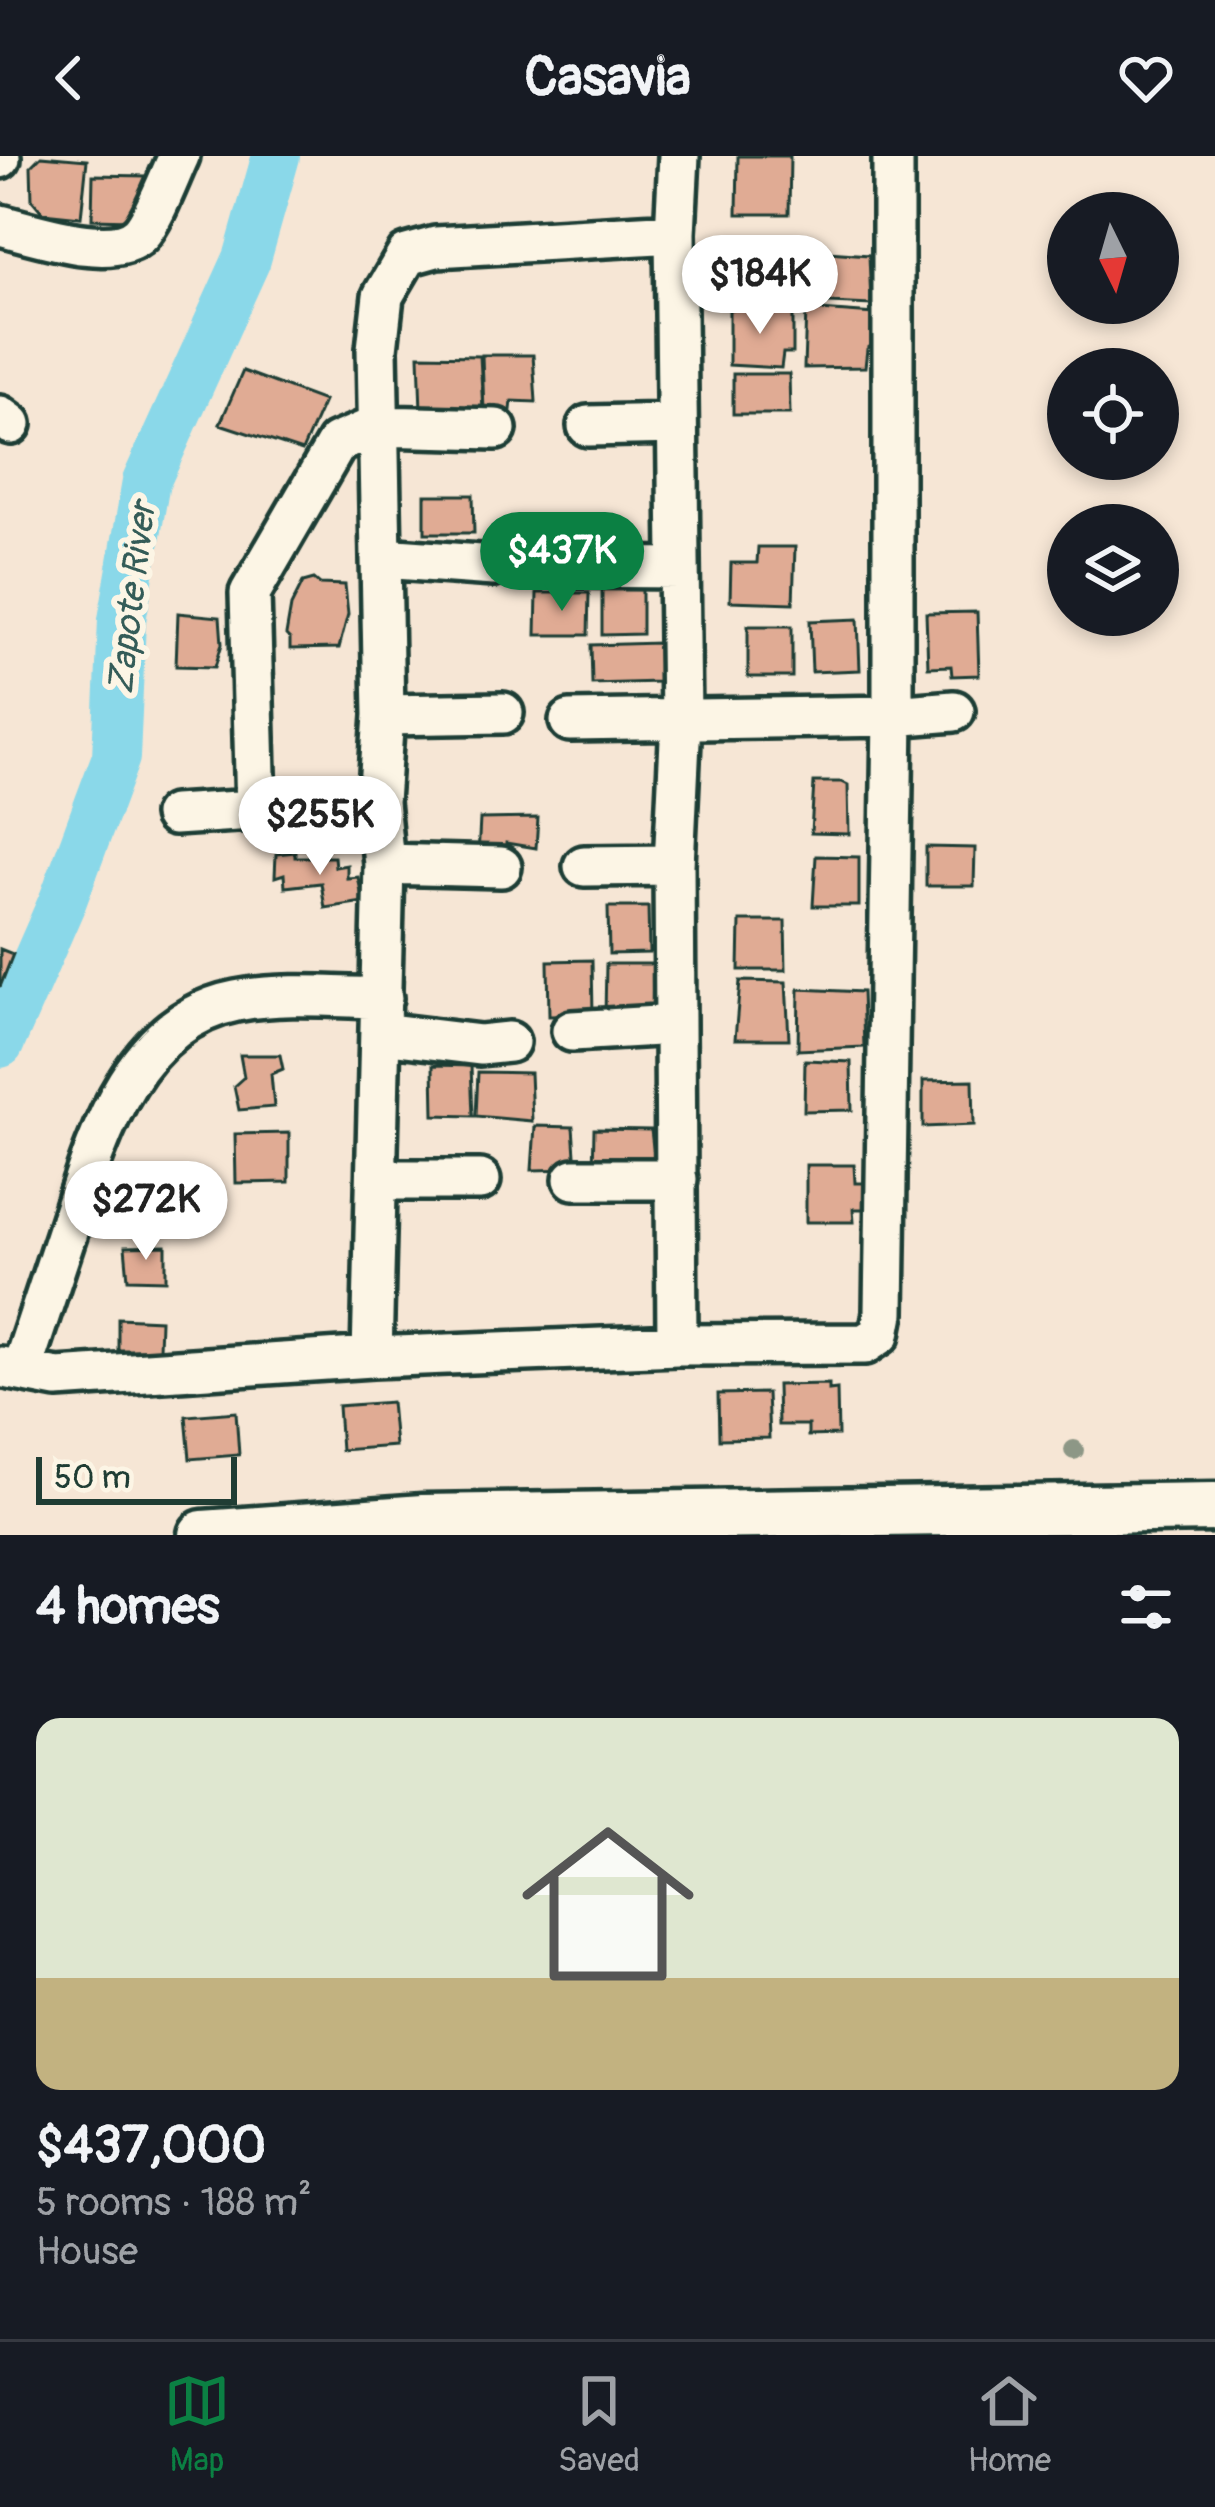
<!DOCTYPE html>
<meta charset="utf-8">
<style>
:root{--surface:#171b24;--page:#20242c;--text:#f1f3f6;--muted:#9ea1a6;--line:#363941;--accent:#0b8043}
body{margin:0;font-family:Pangolin,sans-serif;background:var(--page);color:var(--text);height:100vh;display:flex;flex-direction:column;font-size:45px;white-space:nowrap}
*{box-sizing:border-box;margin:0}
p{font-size:39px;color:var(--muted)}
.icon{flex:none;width:66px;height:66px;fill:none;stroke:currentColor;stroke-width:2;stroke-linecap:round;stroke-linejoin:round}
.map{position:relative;height:1379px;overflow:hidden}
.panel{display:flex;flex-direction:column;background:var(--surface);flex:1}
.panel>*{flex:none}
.needle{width:78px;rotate:175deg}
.fabs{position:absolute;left:1047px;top:36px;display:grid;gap:24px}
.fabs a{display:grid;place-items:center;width:132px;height:132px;border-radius:50%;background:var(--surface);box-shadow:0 6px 18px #0003;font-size:60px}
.scale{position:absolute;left:36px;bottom:30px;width:201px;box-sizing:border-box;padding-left:12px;border:6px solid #1f3d34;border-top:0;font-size:33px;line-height:42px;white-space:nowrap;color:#1f3d34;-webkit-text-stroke:9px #fcf5e5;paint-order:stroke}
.price{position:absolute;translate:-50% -102px;padding:0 27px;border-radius:42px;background:#fff;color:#222;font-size:39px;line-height:78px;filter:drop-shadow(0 3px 6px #0008)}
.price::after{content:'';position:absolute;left:50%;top:72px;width:36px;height:27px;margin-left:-18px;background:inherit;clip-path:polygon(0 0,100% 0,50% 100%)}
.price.selected{background:var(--accent);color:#fff}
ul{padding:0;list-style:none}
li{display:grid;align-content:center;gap:24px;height:636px;padding:0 36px}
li+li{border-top:3px solid var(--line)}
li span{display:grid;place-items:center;height:372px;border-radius:24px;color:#555}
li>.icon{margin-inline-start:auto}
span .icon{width:216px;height:216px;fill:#fffc;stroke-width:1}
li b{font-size:51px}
h2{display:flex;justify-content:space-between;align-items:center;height:144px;padding:0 36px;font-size:51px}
header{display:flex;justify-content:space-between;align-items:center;height:156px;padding:0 36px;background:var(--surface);font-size:54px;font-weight:700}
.tab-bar{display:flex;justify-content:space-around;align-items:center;height:168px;border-top:3px solid var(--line);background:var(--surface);font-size:33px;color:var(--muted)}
.tab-bar a{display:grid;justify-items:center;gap:6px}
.tab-bar .selected{color:var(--accent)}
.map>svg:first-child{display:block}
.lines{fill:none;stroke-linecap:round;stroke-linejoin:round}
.river{stroke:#8ad8e9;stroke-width:48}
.building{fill:#e0ab94;stroke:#1f3d34;stroke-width:3}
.minor-casing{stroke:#1f3d34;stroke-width:48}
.major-casing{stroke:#1f3d34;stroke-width:57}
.minor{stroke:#fcf5e5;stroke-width:39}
.major{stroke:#fcf5e5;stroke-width:48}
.tree{fill:#8d9786}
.labels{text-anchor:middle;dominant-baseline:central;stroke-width:12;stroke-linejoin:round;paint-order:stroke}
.water-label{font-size:36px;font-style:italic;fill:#345c58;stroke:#fcf5e5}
</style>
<header><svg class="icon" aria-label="back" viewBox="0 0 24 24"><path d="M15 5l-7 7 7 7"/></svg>Casavia<svg class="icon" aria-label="heart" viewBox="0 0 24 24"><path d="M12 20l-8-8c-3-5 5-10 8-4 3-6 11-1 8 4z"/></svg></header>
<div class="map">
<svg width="1215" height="1379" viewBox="0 0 1215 1379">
<rect width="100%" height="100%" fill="#f6e6d5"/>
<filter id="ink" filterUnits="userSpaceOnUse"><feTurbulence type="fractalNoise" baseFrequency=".00833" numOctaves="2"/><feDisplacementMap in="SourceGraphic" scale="24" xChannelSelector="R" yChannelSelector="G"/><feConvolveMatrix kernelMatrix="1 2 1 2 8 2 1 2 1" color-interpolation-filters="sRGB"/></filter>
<g filter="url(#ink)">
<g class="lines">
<path class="river" d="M0 888 63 744 116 601 122 464 146 326 247 103 276 0"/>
</g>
<path class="building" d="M41 0 87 4 81 61 43 57 32 44 31 10Z
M738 0H790L789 58H737Z
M93 19 146 20 145 52 134 64 92 63Z
M813 95 869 99 871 149 810 146Z
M729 153 793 155V197H783L781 212 729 209Z
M806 153 874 158 876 185 867 193 865 211 804 212Z
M419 199 480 200 483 255H421Z
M482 199H533L536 246 512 245 511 254 484 256Z
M243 215 324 245 302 295 220 268Z
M733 218H789L790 258H733Z
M425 339H473L474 377H425Z
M758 391H795L793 447 730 445 731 407H757Z
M314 423 320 428 345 429 348 458 339 492 290 493V483L286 479 291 450 303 426Z
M642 432V478L602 479V433Z
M537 437H589L588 479H536Z
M977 456 979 519 952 520 951 510 928 511 926 457Z
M178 457 220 461 222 488 215 511 176 510Z
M858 463 860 514 812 516 810 465Z
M748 470H792V521H748Z
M658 487 659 526 592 528 591 489Z
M814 626H842L848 629 849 678 811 677Z
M538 662 536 692 506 687 504 700H478L480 663Z
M926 691 975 692 974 730H926Z
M295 696V701H334L335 711 347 709V722L358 721 363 746 325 752 321 727 285 731 284 718 275 721 276 698Z
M816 700 859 701V750H813Z
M608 751H648L649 797 609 798Z
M740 765H785L786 814H739Z
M0 793 13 798 0 831Z
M592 804 593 859 549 860 548 805Z
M606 808H653L652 861 605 860Z
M740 825 786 826 789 883H735Z
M799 833 862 836 864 891 798 894Z
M240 899H280L283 913 271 918 274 951 239 954 234 930 244 921Z
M805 904 851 906 852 954 804 955Z
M433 909 471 910 473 960 434 959Z
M478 916 530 917 532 965 476 960Z
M973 924 974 969 923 971V925Z
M535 970 573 971 576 1013 532 1014Z
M594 973 651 974 656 1017 593 1016Z
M289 977V1026L236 1027 235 978Z
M806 1009H854L855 1027H867V1053H853L854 1066H806Z
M166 1090V1124L128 1123 125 1091Z
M118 1162 160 1164 159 1194H118Z
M829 1228V1234L837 1233 838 1279 808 1280V1269H778L777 1229Z
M767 1237 769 1282 719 1283 718 1238Z
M391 1246 395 1290 341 1294 338 1250Z
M236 1256 239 1299 190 1303 186 1260Z"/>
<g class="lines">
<g class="minor-casing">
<path id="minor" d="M0 2V0
M0 69C34 77 113 105 140 78 153 65 170 19 179 0
M0 260 11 268
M588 270 677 268
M382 402 494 410
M572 411 678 412
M384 559 503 557
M570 565 893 560 954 555
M256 654 250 437 337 287 377 270 496 273
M174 659 378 646
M384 708 501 711
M584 710 674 709
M572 875 675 869
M381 877 480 889 509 886
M574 1023H677
M379 1024H480
M677 1189 674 709 681 564 675 77 679 0
M372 1201 384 708 378 646 384 559 377 193 383 140 407 99 436 91 675 77
M0 1211 57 1222 372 1201 677 1189 865 1188 880 1178 884 1157 893 560V0
M21 1215C36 1169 51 1123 67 1076 96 988 129 866 236 845 283 836 334 841 382 842"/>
</g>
<g class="major-casing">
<path id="major" d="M203 1379 423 1363 1215 1351"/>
</g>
<use href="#minor" class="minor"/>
<use href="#major" class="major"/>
</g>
<circle class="tree" cx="1074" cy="1294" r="10"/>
</g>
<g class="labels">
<g class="water-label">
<text transform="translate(132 442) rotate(-83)">Zapote River</text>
</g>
</g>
</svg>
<div class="fabs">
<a><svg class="needle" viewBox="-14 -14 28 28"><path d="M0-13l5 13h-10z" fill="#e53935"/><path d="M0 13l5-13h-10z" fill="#9ea1a6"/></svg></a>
<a><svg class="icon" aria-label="locate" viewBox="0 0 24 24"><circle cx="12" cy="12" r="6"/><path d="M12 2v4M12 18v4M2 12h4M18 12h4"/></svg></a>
<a><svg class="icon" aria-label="layers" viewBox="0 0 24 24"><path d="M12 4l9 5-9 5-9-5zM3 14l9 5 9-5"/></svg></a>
</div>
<div class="scale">50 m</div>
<b class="price" style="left:760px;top:181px">$184K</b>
<b class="price selected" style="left:562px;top:458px">$437K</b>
<b class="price" style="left:320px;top:722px">$255K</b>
<b class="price" style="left:146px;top:1107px">$272K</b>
</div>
<section class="panel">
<h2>4 homes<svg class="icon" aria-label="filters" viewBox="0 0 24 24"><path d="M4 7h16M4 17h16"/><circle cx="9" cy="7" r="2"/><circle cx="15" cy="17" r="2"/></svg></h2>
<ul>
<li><span style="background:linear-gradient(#dfe7d0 70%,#c2b280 0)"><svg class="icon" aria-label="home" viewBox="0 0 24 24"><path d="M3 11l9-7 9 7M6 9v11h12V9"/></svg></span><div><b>$437,000</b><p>5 rooms · 188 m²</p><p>House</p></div></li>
</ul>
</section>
<nav class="tab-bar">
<a class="selected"><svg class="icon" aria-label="map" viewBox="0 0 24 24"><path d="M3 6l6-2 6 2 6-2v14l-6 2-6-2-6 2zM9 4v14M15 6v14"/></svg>Map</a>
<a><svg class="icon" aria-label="saved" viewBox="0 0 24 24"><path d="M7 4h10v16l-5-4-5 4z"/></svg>Saved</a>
<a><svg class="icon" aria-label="home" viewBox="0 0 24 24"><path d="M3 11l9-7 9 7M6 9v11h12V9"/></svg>Home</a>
</nav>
